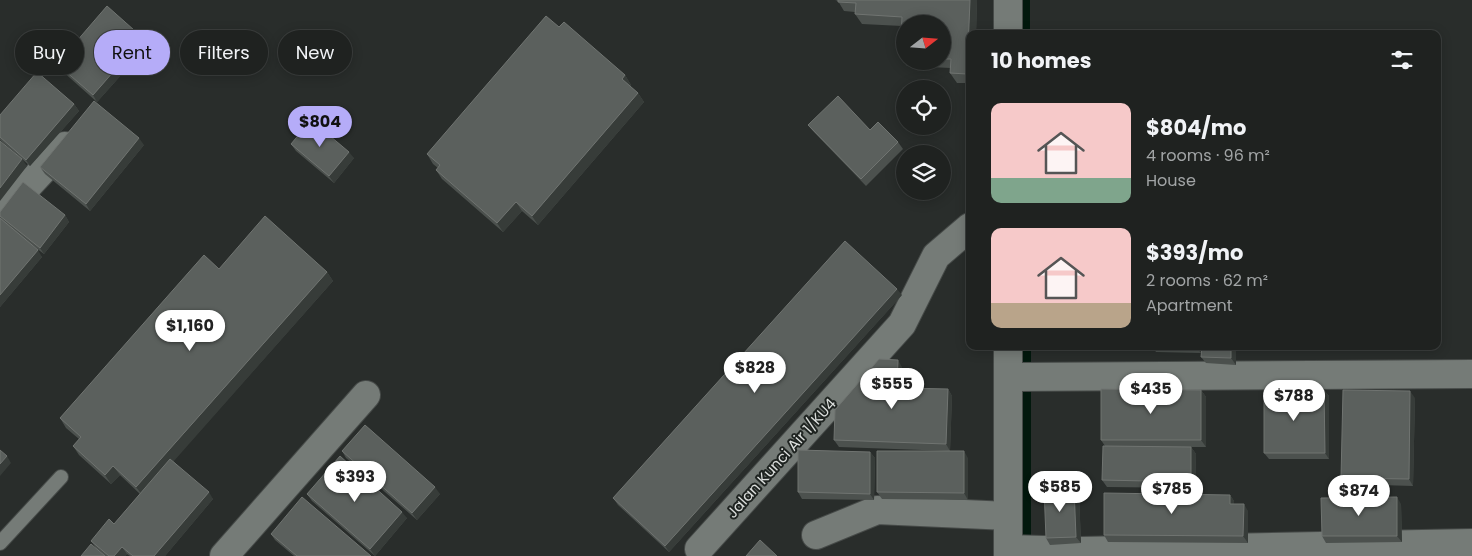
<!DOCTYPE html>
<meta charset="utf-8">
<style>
:root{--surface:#1f2220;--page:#2c2f2d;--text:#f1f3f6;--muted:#a1a4a5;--line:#3c3f3e;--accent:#b5acf8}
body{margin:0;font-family:Poppins,sans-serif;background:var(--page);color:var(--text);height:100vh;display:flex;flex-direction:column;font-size:19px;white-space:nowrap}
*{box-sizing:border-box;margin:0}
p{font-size:16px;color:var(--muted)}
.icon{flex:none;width:28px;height:28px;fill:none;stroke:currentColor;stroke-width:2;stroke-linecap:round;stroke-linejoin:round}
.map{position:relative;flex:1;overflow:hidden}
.drawer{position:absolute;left:966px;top:30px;width:475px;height:320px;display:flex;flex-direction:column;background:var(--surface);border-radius:10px;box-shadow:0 2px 12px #0003,0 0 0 1px var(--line)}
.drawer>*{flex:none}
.guide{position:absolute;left:15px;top:30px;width:475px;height:45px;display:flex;gap:10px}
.needle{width:32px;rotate:73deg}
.buttons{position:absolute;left:896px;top:15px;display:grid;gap:10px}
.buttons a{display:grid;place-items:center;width:55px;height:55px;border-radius:50%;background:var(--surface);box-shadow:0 2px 12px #0003,0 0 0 1px var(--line);font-size:25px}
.price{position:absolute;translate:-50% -42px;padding:0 11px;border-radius:18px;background:#fff;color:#222;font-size:16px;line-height:32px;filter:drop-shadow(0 1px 2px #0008)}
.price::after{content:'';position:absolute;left:50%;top:30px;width:15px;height:11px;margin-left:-8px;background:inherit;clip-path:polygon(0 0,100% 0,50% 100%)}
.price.on{background:var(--accent);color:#111}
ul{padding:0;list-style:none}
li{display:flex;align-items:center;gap:15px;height:125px;padding:0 25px}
li span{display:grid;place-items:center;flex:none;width:140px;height:100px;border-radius:10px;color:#555}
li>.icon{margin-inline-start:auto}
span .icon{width:60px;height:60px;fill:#fffc;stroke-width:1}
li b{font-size:21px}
h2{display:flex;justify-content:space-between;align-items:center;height:60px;padding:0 25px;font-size:21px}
.chip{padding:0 18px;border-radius:22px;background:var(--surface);box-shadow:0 2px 12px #0003,0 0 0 1px var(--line);font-size:18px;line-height:45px}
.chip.on{background:var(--accent);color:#111}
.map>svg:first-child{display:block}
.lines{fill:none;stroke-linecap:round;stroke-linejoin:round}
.stream{stroke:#02180d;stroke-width:8}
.service-casing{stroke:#464a48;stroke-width:16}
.minor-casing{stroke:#464a48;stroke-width:30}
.tertiary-casing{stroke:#464a48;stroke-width:30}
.service{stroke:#757b77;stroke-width:14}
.minor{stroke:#757b77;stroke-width:28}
.tertiary{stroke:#757b77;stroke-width:28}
.wall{fill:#4c514e;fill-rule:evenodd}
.shaded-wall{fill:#373c39}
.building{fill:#5b605d;stroke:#707471}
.labels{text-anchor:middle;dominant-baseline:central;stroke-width:4;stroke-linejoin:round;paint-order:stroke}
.street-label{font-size:15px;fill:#dcdfdd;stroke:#1f2421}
</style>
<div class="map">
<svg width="1472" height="556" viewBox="0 0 1472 556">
<rect width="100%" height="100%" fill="#292d2b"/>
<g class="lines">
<path class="stream" d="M1026 0V34
M1027 346V544"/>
<g class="service-casing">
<path id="service" d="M0 543 61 477"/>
</g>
<g class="minor-casing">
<path id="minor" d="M0 216 65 146
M1008 377 1472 374
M816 535 877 510 1008 516
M699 549 902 324 936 256 970 227
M1008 549 1080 551 1472 543
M224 556 366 395"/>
</g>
<g class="tertiary-casing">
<path id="tertiary" d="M1008 0V34
M1008 346V556"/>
</g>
<use href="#service" class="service"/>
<use href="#minor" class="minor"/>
<use href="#tertiary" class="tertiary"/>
</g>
<path class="wall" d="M835 0H977L976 34H970V83H957L950 73 951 68 907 66 900 56 902 26 862 24 855 14V12L844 11 838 1ZM905 24H942V61H905Z
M559 27 625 75 631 85 630 86 638 93 644 102 538 225 522 211 503 232 442 179 436 170 438 168 433 164 427 154Z
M148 45 97 102 61 70 57 64Z
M74 104 79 111 30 166 0 140V115Z
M808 125 870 130 898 142 903 149 866 186 813 131Z
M291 144 354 158 334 183 296 151Z
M144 145 90 211 45 174 40 167Z
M0 212 65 215 69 222 44 254 24 239 42 257 0 307Z
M219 269 327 272 333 281 173 461 213 499 165 556H130L127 554 125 556H105L96 548 91 541 114 524 140 494 120 475 111 484 79 455 73 446 79 439 66 428 60 418Z
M902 295 669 552 618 505 613 498Z
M1087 346H1114V351L1090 349Z
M1152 346H1201V353L1156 352Z
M1202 346H1236V365L1206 363 1201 357Z
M902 367V388L948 389 952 396 950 451 839 447 834 440Z
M1201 390 1206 397V447H1164H1191L1196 454 1195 488 1107 487 1102 480 1105 446 1101 440Z
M1324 390 1329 396V459H1269L1264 453Z
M1415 398 1413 486 1346 484 1341 478Z
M342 451 440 494 417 520 346 458Z
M870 452 875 458 874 500 802 499 798 492Z
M968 458V500L882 499 877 492Z
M1074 487 1079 494 1081 543 1050 545 1046 538Z
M307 494 407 518 375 556 312 501Z
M1230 495 1234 501V504L1248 511V543L1108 542 1104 535Z
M1401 504 1402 542 1326 543 1322 536Z
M271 534 371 556H294L275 540Z"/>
<path class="shaded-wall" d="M970 0H977L976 34H970V79L967 74Z
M143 38 148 45 97 102 93 95Z
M625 75 631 85 628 88 622 79Z
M638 93 644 102 538 225 532 216Z
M74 104 79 111 30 166 26 160Z
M139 138 144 145 90 211 86 204Z
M349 152 354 158 334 183 329 176Z
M22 159 27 166 0 201V188Z
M516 202 522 211 503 232 497 223Z
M65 215 69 222 44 254 40 248Z
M38 250 42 257 0 307V295Z
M327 272 333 281 143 496 136 487Z
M897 289 902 295 669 552 665 546Z
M1110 346H1114V351Z
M1196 346H1201V353L1196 347Z
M1231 346H1236V365L1231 358Z
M898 360 902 367V394L897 388Z
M948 389 952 396 950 451 946 444Z
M1201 390 1206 397V447L1201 440Z
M1324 390 1329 396V459L1325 453Z
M1410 391 1415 398 1413 486 1409 479Z
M1191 447 1196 454 1195 488 1191 482Z
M964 451 968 458V500L964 493Z
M870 452 875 458 874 500 870 494Z
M7 456 11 463 0 476V464Z
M113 466 120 475 111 484 105 475Z
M435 487 440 494 417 520 412 513Z
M1074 487 1079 494 1081 543 1076 537Z
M209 492 213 499 165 556H154Z
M1230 495 1234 501V511L1230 504Z
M1397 497 1401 504 1402 542 1397 536Z
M1244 504 1248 511V543L1243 536Z
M402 512 407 518 375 556 370 549Z
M122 547 127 554 125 556H114Z"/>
<path class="building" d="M838 0H970L967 74 950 73 951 59H942V24H905V57L900 56 902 17 855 14 856 3 838 2Z
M107 6 143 38 93 95 57 64Z
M546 16 559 27 564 22 625 75 622 79 638 93 532 216 516 202 497 223 436 170 440 165 427 154Z
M37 72 74 104 26 160 0 137V115Z
M838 96 870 130 878 122 898 142 861 179 808 125Z
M94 101 139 138 86 204 40 167Z
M311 120 349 152 329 176 291 144Z
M0 141 22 159 0 188Z
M23 182 65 215 40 248 0 216V212Z
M265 216 327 272 136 487 113 466 105 475 73 446 81 437 60 418 204 255 219 269Z
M0 218 38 250 0 295Z
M845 241 897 289 665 546 613 498Z
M1202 346H1231V358L1201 357Z
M879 359 898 360 897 388 948 389 946 444 834 440 835 410Z
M1101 389 1201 390V440H1101Z
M1264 390H1324L1325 453H1264Z
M1343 390 1410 391 1409 479 1341 478Z
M365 425 435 487 412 513 342 451Z
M1103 446 1191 447V482L1102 480Z
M0 450 7 456 0 464Z
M798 450 870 452V494L798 492Z
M877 451H964V493L877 492Z
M340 456 402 512 370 549 307 494Z
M170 459 209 492 154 556H133L122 547 114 556H109L91 541 109 519 114 524Z
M1074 487 1076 537 1046 538 1044 488Z
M1104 493 1230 495V504H1244L1243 536 1104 535Z
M302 497 371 556H297L271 534Z
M1397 497V536H1322L1321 498Z
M760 540 777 556H746Z
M91 544 105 556H81Z"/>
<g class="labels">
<g class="street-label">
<text transform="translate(781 458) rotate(-48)">Jalan Kunci Air 1/KU4</text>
</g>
</g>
</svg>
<div class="buttons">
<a><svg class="needle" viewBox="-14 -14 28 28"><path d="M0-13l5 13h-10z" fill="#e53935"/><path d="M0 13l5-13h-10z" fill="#a1a4a5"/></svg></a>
<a><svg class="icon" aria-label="locate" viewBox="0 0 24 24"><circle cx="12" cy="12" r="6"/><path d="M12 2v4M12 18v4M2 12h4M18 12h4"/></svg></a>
<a><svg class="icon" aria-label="layers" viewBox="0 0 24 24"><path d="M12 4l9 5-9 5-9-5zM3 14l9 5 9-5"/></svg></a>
</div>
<b class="price on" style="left:320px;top:148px">$804</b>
<b class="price" style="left:190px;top:352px">$1,160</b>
<b class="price" style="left:755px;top:394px">$828</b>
<b class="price" style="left:892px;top:410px">$555</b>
<b class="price" style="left:1151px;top:415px">$435</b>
<b class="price" style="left:1294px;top:422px">$788</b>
<b class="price" style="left:355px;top:503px">$393</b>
<b class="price" style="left:1060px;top:513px">$585</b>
<b class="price" style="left:1172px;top:515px">$785</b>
<b class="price" style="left:1359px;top:517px">$874</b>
<div class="guide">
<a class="chip">Buy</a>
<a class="chip on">Rent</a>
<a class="chip">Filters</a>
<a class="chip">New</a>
</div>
<section class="drawer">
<h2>10 homes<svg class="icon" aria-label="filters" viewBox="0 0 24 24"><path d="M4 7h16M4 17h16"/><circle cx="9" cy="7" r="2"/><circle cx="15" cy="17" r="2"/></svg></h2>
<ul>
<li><span style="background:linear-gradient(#f6c9c9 75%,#7fa58c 0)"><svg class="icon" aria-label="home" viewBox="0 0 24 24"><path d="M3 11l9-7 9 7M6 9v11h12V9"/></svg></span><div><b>$804/mo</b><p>4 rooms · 96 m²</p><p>House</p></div></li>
<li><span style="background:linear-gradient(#f6c9c9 75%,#b9a48a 0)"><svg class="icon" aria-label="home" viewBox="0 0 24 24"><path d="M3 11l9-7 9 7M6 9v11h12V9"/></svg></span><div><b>$393/mo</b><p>2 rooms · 62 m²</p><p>Apartment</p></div></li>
</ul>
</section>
</div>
